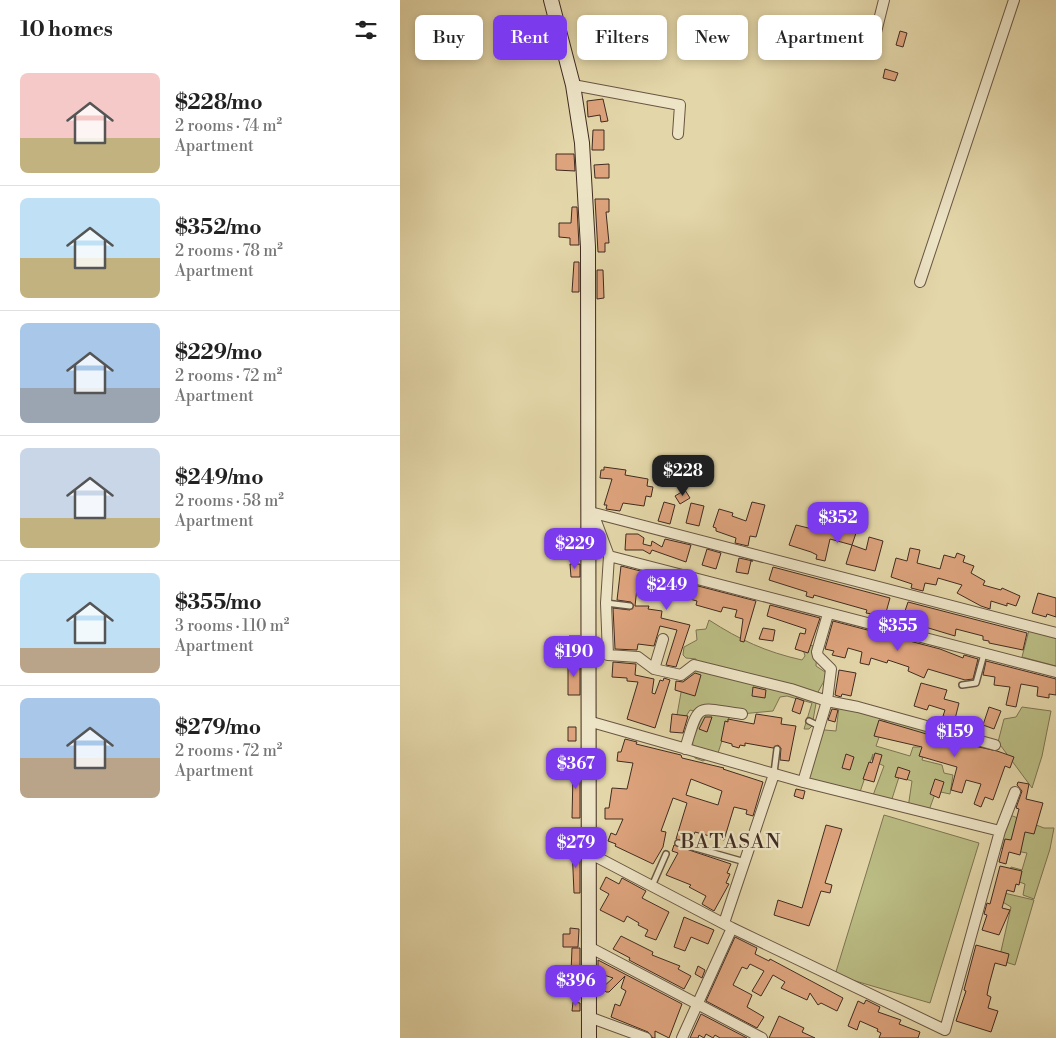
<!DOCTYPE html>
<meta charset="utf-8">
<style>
:root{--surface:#fff;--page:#f6f6f6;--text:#222;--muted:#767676;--line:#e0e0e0;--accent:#7c3aed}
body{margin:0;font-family:"Libre Bodoni",serif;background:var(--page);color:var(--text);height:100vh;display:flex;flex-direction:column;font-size:19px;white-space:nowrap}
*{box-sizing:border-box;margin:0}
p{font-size:16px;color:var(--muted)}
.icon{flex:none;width:28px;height:28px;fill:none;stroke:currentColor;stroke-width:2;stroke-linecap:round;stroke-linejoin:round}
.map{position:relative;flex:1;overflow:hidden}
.sheet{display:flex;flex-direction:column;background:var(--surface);width:400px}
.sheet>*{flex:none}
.top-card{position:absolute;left:15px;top:15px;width:475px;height:45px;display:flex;gap:10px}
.price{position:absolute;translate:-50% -42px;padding:0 11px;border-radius:10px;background:var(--accent);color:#fff;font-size:16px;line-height:32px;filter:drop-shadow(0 1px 2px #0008)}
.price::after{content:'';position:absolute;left:50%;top:30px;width:15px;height:11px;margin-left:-8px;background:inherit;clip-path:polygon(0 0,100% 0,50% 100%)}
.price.on{background:#222;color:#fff}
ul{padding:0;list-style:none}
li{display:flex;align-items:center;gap:15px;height:125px;padding:0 20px}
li+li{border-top:1px solid var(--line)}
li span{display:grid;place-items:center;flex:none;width:140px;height:100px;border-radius:8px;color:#555}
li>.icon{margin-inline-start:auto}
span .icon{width:60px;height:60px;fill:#fffc;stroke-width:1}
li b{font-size:21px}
h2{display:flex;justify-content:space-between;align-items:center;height:60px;padding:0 20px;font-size:21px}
.chip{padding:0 18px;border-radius:8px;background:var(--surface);box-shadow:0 2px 8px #0003;font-size:18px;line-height:45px}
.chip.on{background:var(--accent);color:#fff}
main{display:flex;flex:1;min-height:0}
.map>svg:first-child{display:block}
.green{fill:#babc83;stroke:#7d7452}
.building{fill:#dda37c;stroke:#402b21;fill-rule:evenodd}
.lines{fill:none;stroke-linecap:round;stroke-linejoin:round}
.lane-casing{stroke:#695643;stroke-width:8}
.street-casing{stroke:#695643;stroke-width:12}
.secondary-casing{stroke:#402b21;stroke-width:16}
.lane{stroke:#ede4c6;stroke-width:5}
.street{stroke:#ede4c6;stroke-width:10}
.secondary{stroke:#ede4c6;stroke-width:14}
.labels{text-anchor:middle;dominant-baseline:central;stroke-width:4.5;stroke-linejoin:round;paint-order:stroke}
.quarter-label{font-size:20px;letter-spacing:1px;fill:#402b21;stroke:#ede4c6}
</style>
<main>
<section class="sheet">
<h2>10 homes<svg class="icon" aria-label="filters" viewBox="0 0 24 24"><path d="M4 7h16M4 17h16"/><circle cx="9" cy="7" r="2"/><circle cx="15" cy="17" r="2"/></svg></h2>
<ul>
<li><span style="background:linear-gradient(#f6c9c9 65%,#c2b280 0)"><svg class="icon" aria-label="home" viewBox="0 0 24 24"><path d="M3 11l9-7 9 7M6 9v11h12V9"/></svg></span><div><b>$228/mo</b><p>2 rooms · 74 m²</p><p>Apartment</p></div></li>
<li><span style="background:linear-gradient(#bfe0f5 60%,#c2b280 0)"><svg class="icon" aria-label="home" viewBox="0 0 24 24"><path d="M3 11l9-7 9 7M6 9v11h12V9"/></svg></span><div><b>$352/mo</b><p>2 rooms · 78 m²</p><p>Apartment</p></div></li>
<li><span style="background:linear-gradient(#a9c7e8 65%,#9aa5b1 0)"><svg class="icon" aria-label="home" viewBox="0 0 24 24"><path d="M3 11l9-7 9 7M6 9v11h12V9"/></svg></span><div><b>$229/mo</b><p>2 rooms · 72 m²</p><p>Apartment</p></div></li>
<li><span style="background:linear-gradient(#c9d6e8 70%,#c2b280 0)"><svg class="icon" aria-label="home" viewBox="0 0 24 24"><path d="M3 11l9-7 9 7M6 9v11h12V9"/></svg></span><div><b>$249/mo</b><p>2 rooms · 58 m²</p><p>Apartment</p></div></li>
<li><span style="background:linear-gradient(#bfe0f5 75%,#b9a48a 0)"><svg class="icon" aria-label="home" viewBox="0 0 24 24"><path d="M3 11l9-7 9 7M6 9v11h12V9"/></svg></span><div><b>$355/mo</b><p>3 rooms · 110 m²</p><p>Apartment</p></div></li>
<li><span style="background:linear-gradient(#a9c7e8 60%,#b9a48a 0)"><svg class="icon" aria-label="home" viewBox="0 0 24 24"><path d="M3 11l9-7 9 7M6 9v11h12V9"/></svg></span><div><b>$279/mo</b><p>2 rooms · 72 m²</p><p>Apartment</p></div></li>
</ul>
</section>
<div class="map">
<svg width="656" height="1038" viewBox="0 0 656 1038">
<rect width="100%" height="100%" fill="#e3d6a8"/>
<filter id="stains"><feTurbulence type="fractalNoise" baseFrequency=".004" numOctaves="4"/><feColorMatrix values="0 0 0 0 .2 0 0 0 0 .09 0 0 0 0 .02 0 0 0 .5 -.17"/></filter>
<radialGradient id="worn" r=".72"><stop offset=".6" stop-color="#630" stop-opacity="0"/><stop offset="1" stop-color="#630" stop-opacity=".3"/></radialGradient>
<path class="green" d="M309 620C340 640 366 652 402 660L405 656 403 649 410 645 417 647 416 666 428 674 418 692 412 726 409 729H404L412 703 387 696 380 697 373 711 330 715 318 753 303 761 295 758C290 742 294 728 298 712L290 710 283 721 277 715 282 687 289 669 297 665 296 659 286 658 283 655 284 647 297 640 296 630 306 629Z
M629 630 656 637V666L622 657Z
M439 707 486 717 476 746 510 756 513 747H520L519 744 484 727 488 715 558 734 554 745 528 740 522 760 542 765 544 773 553 775 550 794 536 791 528 813 508 808 512 781 499 777 491 802 472 798 484 766 472 760 473 754 460 792 401 777 414 729 436 731Z
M622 707 651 711 642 756 632 788 598 742 604 719 616 717Z
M484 815 579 843 530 1003 435 975Z
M610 815 644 828H654L650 849 634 899 623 895 625 884 608 878 611 867 622 870 627 853 600 848Z
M604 893 634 900 615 965 599 960 611 907 601 901Z"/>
<path class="building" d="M500 31 507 33 503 47 496 45Z
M485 69 498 73 495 81 483 78Z
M203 99 208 121 201 122 200 115 188 117 187 101Z
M193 130H204V150H192Z
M156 154H174L175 171 156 170Z
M209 164V178H195L194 165Z
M195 199H209V212H206L209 243H205V252H198Z
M172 207H177L179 245H170V238L159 237V223H171Z
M174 262H179V292H172Z
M197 270H203L204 298 197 299Z
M204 467 226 470 225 475 248 479 247 486 253 487 251 497 246 496 244 506 223 503 220 511 206 509 207 505H204L212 479 200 478 201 470H204Z
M285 490 290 498 280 504 275 496Z
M264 502 275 505 270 524 258 521Z
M352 502 365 505 356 537 350 536 348 546 335 543 336 538 316 531V528L313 527 319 509 333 513 332 516 346 521Z
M291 503 304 506 299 526 286 523Z
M433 521 458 527 452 545 466 550 469 537 483 541 475 571 446 564 452 545 430 539 425 561 416 559 417 555 411 552 389 545 396 525 429 533Z
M226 534H238L244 538 243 544 251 546 252 541 262 547 265 539 291 545 286 562 252 550 250 554 243 550H225Z
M510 548 520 550 517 563 540 569 544 555 555 558 557 553 565 556 563 562 574 566 571 573 585 581 583 585 601 590 602 588 620 596 616 606 607 603V606L591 601 590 609 581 606 557 593 562 585 538 578 536 585 525 583 523 591 511 588 512 584 491 577 496 558 507 561Z
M307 549 321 553 316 569 302 565Z
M339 558 353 561H351L348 574 336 572Z
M170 564H180V577H171Z
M221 566 356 601 344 642 340 641 343 619 335 617 337 610 323 607 321 612 296 605 297 601 282 597 281 600 268 596 269 593 255 589 254 593 237 588 235 606H249L248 609 262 611 261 618 290 625 276 667 266 665 277 630 260 626 254 646 238 644 237 650 215 649 213 608 230 610 234 606 231 602 217 600Z
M373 567 490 598 485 616 466 613 467 610 428 599 414 595 413 598 406 596 407 592 369 580Z
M638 593 656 598V617L647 614 646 617 632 613Z
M508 602 627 633 623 650 589 643V641L583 640V636L556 629 555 636 502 620Z
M370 605 420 618 408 653 395 649 400 633 405 634 406 629 367 616Z
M433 621 540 649 563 658 564 655 578 659 573 679 565 680 528 669 524 678 508 671 509 667 488 660 487 663 471 658 469 665 460 663 462 652 448 648 445 658 432 655 434 651 425 649Z
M363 628 375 630 373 641 359 639Z
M169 636H180V643H169Z
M168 661H180V695H168Z
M586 661 656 679V695L649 694V698L637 696 638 687 621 684 616 707 606 705 610 687 594 685 595 677 583 675Z
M213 662 236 664 235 675 254 679 252 693 255 694 260 680 263 681 264 678 270 680 255 728 227 719 238 682 227 681V678L212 677Z
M439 670 456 673 451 696 442 694 441 697 435 695Z
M295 673 301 675 295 696 275 690 276 681 283 682Z
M521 683 547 690 544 699 559 703 555 719 543 716 545 710 529 705 527 710 514 706Z
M353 687 366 690 365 698 352 696Z
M396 698 404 701 400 714 392 711Z
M589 707 601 711 594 729 583 725Z
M432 709 438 710 435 722 428 720Z
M272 714 288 716 283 733 270 732Z
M356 714 382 718 381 724 396 726 389 761 380 760 381 748 378 745 373 748 345 743V746L340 745 339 748 332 746V744L321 741 325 721 328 722V719L354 724Z
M305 717H312L307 732 299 729Z
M564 717 573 720 570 731 560 728Z
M479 720 547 740 597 751 614 757 610 768 605 766 593 800 585 797 581 807 574 804 581 784 566 780 562 793 551 790 557 767 519 756 522 747 474 736Z
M168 727H176V741H168Z
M225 739 237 742 236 744 281 755 282 758 324 768 323 769 363 782 353 816 346 814 347 810 334 807 324 840 295 832 291 842 276 839 287 803 273 798 261 831 266 832 263 847 253 864 215 846 216 844 208 841 211 833 216 835 223 819H205V808H209L212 788 227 789 233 763 217 761 218 752H221ZM291 779 322 791 318 805 286 795Z
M475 753 482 755 474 782 463 779 469 762 472 763Z
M446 754 454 757 450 770 442 768Z
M170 764H180V818H172L173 774H170Z
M498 767 510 771 507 780 495 777Z
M535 779 544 782 539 798 530 794Z
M618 782 629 784 626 799 643 803 634 834 625 832 620 855 609 852 606 864 599 862 605 839 611 840 619 809 616 808 622 791 617 785Z
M396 789 405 791 403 799 394 796Z
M426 825 442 829 425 883 432 885 430 893 421 891 409 926 374 915 378 900 402 908Z
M274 845 331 864 327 873 330 874 326 883 329 884 314 911 302 904 306 896 289 887 291 885 266 875 278 853 272 851Z
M172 847 180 848V893H174Z
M600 866 622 871 619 885 616 884 614 892 607 890 602 908 610 910 599 935 582 930 587 915 584 914 587 903 590 904Z
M206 877 219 884 222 878 246 891 242 898 269 912 256 940 245 936 248 930 238 925 239 923 227 916 224 922 200 910 209 894 200 889Z
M284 917 314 930 308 944 291 937 285 951 274 947Z
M170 928 179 929 178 947H163V934H170Z
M221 936 253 952 252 955 280 966 278 969 291 976 284 989 229 960 230 958 213 949Z
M335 937 357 948 355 954 369 961 370 959 443 998 437 1011 421 1003 418 1005 410 993 407 1000 381 988 385 982 373 975 361 996 352 991 364 971 350 964 347 969 342 967 333 985 352 995 347 1007 364 1017 357 1028 306 1001Z
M576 945 609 954 606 966 595 963 589 985 587 995 591 997 588 1008 598 1011 591 1032 556 1021 566 991 564 990Z
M172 948H180V974L171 973Z
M198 960 282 1004 269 1038 255 1031V1038H253L248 1032 211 1017 215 1004 220 1006 226 991 221 988 225 976 209 992H206L202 988 213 978 198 973Z
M298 966 305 970 302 978 295 974Z
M466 1000 480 1007 478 1012 501 1020 499 1024 520 1032 518 1038H479L481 1033 477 1031 478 1029 460 1021 457 1030 448 1026 458 1001 464 1004Z
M173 1002 180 1003V1011H172Z
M301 1014 347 1038H320L315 1035 313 1038 306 1034 304 1038 299 1035 298 1038H290Z
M379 1016 404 1028 402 1032 415 1038H369Z"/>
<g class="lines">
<g class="lane-casing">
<path id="lane" d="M206 603 230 606
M562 685 576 683 584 654
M409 721 419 726
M374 773 377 749
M278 843 345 862
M252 886 266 854"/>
</g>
<g class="street-casing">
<path id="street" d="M476 32 484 0
M173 85 280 105 278 134
M520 282 614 0
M190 512 656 633
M193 513 209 556 656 672
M209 556 206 603 208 655 238 657 254 669 281 675 294 665 391 689 427 701 458 707 595 745
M254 669 263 639
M188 721 403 782 600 831
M285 749C300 700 295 708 342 714
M403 782 427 701 431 669 418 656 417 652 428 614
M189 853 332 928 545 1030 600 831 615 792
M324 923 374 774
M189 947 362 1038
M189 1017 246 1038
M282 1038 332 928"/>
</g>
<g class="secondary-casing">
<path id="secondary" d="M151 0 173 85 182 143 188 247 189 1038"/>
</g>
<use href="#lane" class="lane"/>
<use href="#street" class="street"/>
<use href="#secondary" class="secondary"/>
</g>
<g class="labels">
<g class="quarter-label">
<text x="331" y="842">BATASAN</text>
</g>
</g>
<rect width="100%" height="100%" filter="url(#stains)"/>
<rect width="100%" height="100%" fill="url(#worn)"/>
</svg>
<b class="price on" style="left:283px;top:497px">$228</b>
<b class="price" style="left:438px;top:544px">$352</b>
<b class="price" style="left:175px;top:570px">$229</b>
<b class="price" style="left:267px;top:611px">$249</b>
<b class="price" style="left:498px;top:652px">$355</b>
<b class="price" style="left:174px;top:678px">$190</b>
<b class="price" style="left:555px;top:758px">$159</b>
<b class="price" style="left:176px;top:790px">$367</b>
<b class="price" style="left:176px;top:869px">$279</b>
<b class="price" style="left:176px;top:1007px">$396</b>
<div class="top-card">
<a class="chip">Buy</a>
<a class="chip on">Rent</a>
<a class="chip">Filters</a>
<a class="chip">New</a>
<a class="chip">Apartment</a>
</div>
</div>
</main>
